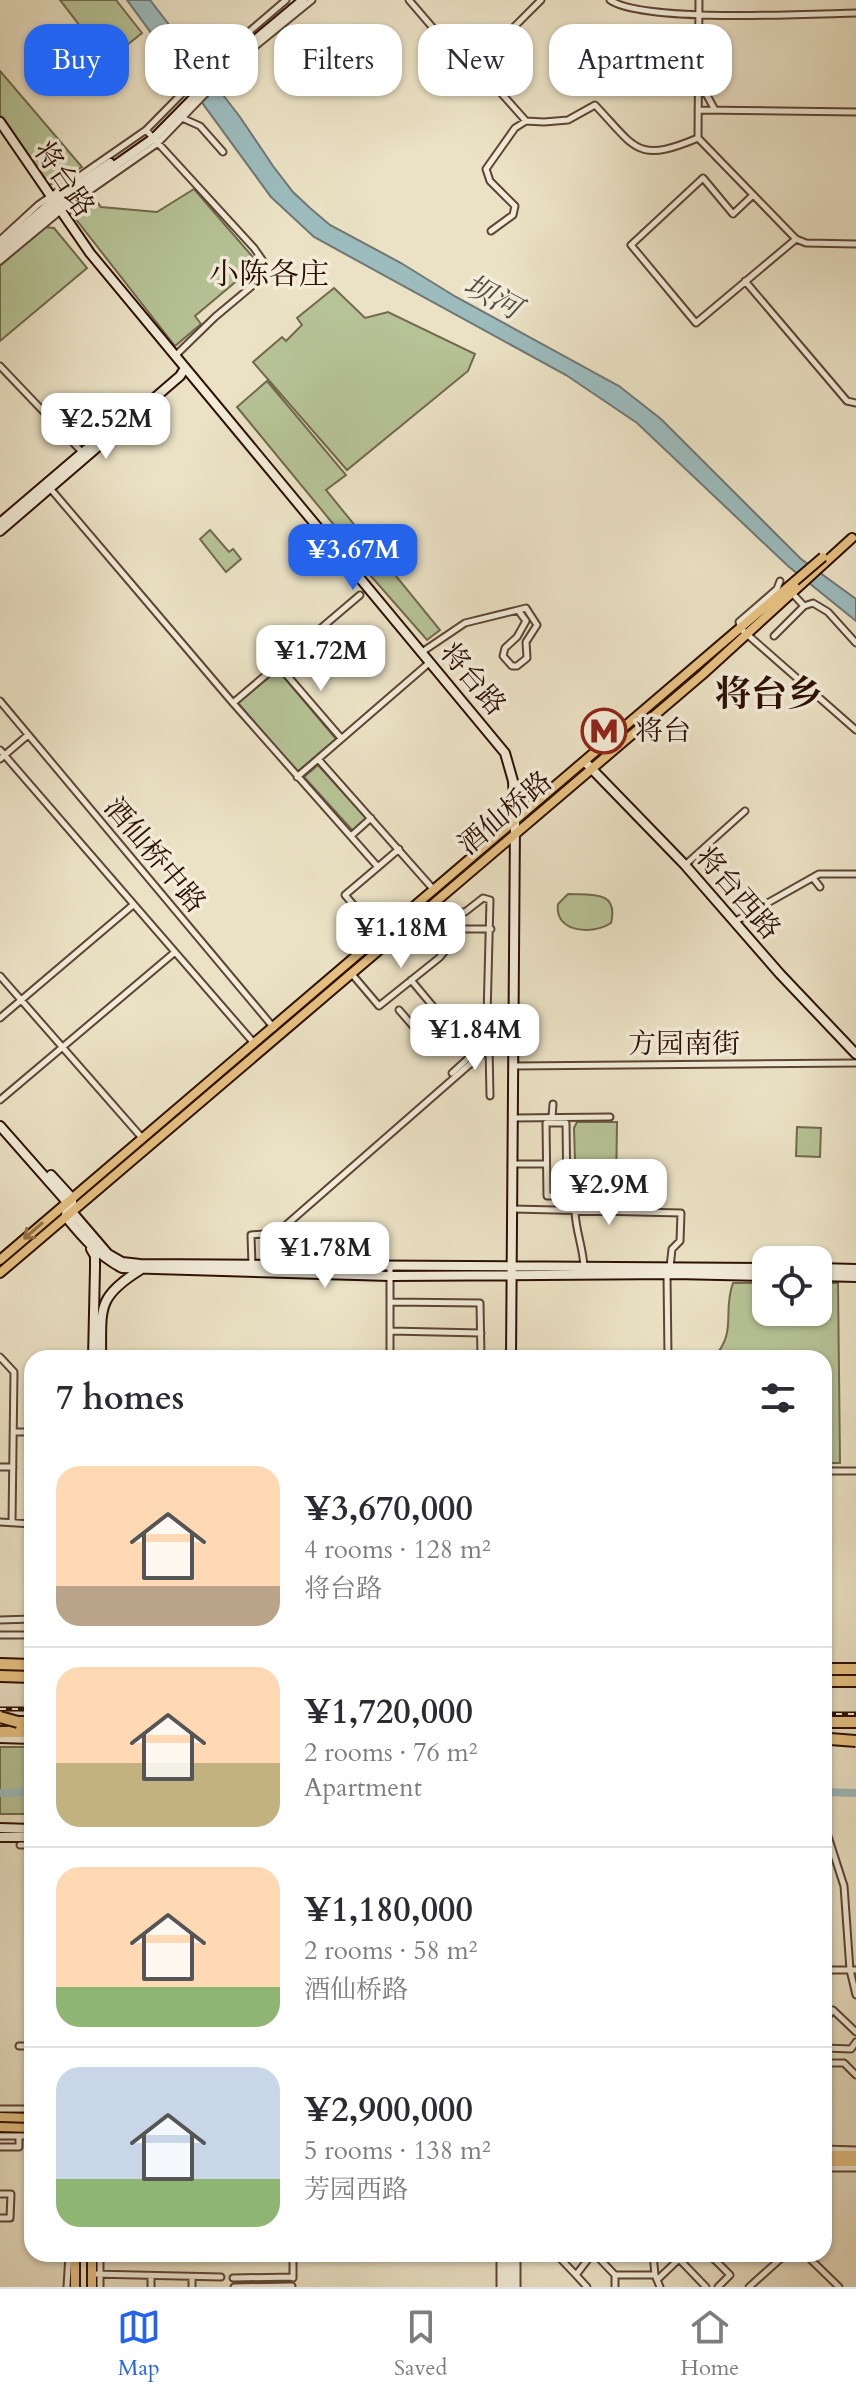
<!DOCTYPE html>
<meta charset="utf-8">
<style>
:root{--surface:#fff;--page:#f7f7f7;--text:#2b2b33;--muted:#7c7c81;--line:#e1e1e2;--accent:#2563eb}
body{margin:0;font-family:Cardo,"Noto Serif SC",serif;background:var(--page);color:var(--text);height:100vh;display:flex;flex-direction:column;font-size:30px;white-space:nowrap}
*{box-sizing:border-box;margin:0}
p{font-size:26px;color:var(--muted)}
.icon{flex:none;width:44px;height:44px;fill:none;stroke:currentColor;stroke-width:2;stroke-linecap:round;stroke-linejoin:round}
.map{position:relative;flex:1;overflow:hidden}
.sheet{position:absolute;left:24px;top:1350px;width:808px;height:912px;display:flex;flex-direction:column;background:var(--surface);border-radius:24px;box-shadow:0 2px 6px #0004}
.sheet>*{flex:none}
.hud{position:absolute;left:24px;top:24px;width:808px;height:72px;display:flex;gap:16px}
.tools{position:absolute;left:752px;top:1246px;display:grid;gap:16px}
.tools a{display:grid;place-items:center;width:80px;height:80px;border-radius:16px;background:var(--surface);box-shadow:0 2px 6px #0004;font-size:40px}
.price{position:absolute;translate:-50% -68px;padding:0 18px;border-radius:16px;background:#fff;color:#222;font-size:26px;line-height:52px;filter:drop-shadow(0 2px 4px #0008)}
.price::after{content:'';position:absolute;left:50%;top:48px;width:24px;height:18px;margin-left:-12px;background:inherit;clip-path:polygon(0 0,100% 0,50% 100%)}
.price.on{background:var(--accent);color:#fff}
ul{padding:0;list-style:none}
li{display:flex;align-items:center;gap:24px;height:200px;padding:0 32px}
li+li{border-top:2px solid var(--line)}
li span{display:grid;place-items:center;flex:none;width:224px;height:160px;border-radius:24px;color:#555}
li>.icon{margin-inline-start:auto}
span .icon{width:96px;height:96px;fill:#fffc;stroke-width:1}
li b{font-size:34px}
h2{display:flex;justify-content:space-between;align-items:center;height:96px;padding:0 32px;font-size:34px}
.pill{padding:0 28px;border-radius:24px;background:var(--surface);box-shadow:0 2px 6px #0004;font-size:28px;line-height:72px}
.pill.on{background:var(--accent);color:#fff}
.menu{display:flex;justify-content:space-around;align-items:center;height:112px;border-top:2px solid var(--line);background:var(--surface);font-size:22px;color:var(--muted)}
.menu a{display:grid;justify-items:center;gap:4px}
.menu .on{color:var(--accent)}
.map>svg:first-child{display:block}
.green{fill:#b6c396;stroke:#72694d;stroke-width:2}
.water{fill:#9cbcbe;stroke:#707774;stroke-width:2}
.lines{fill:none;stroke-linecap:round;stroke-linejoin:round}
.river{stroke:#9cbcbe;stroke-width:8}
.street-casing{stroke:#5c4434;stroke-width:9}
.secondary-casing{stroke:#2d0f04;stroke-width:12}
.primary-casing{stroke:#2d0f04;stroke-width:12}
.highway-casing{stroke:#2d0f04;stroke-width:14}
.street{stroke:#f2ecd9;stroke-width:5}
.secondary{stroke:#f2ecd9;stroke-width:8}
.primary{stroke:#e6c182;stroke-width:8}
.highway{stroke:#e6c182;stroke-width:10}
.rail-casing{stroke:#2d0f04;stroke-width:5}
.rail{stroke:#f2ecd9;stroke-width:2;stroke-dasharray:6;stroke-linecap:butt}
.primary-bridge-casing{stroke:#2d0f04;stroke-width:12;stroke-linecap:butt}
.highway-bridge-casing{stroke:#2d0f04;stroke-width:14;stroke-linecap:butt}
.primary-bridge{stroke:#e6c182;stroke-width:8}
.highway-bridge{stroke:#e6c182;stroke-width:10}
.oneway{stroke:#937149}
.labels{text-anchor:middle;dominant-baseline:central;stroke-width:7;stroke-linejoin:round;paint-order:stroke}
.street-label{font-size:28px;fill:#2d0f04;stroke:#f2ecd9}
.poi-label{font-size:28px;fill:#2d0f04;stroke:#f2ecd9;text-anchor:start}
.neighbourhood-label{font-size:30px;fill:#2d0f04;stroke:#f2ecd9}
.water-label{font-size:30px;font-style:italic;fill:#544c45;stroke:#f2ecd9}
.district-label{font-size:36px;font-weight:bold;fill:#2d0f04;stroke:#f2ecd9}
</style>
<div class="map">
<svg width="856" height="2287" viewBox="0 0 856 2287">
<rect width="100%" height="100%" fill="#ebe2c5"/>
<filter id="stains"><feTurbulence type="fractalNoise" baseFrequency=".0025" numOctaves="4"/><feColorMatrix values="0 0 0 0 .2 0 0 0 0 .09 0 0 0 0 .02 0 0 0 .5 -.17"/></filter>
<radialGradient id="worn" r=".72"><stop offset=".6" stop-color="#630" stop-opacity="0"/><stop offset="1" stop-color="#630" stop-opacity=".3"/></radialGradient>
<path class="green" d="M60 0H116L142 33 107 61Z
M0 71 82 167 48 186 0 115Z
M194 189 258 263 195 316 201 324 175 346 71 213 92 196 101 207 157 212Z
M43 227 54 228 87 268 0 341V266Z
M334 288 365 318 388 312 475 354 468 371 347 470 253 362 282 337 286 341 302 325 297 318Z
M267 381 346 475 326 490 440 630 427 640 363 567 362 559 237 407Z
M210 530 229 552 233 549 241 559 226 572 200 539Z
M278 670 336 739 297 772 238 703Z
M318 765 367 819 353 831 304 777Z
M568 894C591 895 619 890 611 923 593 935 554 933 558 904Z
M577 1122H617L616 1193H576L574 1128Z
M797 1127 821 1128 820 1157 796 1156Z
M733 1283H766V1312H818V1283H838L840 1463H824V1358H713C738 1332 722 1312 733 1283Z
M0 1747H32V1814H0Z"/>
<path class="water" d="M127 0H150L240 117 273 166 293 192 310 208 330 225 401 263 456 297 619 386 661 419 801 559 856 599V621L788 566 637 423 566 375 314 237 271 197Z"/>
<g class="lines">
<path class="river" d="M824 1792 856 1793
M0 1793 32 1792"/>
<g class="street-casing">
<path id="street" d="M409 0 470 71 541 0
M610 0C643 23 809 14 856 13
M699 0 698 138 796 239 806 243 856 244
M476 65 526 121
M698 79 715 110
M698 110 856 112
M182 118 200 126 223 152
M146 130 254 248 270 271 215 317 175 356
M752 196 733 214 703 178 631 245 696 323 796 239
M491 231 513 215 515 206 490 181 486 169 515 128 526 121 544 122 568 120 595 105C636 148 636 164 698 138
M0 240 38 205 146 130 208 67 286 0
M0 261 59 212 158 143 236 62 312 0
M745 281 847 401 856 403
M0 366 82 452
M49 487 233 703 378 867 399 849
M780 581 777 589 739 622 741 629 856 730
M792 593 804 606
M774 636 804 606 813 603 828 612 856 643
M422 652 465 623 518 610 526 621 517 637 505 648 503 656 512 666H517L527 658 526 642 537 625 526 608 518 610
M279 666 341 738
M0 701 274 1028
M233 703 360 595
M0 750 253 1042
M0 759 28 735
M318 759 429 663
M297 777 318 759 434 890
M351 836 371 818
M685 865 745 811
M378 867 345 895 381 937
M813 878 820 887
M734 922 819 874H856
M351 973 379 1006 439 958 460 934 456 930
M0 976 143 1139
M411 980 446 1022
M399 1010 426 1041 451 1017 465 1016 474 1027
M0 1018 133 905
M514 1066 856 1063
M452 1073 486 1042
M490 1096 489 1048 474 1027 487 1016 490 900 483 898 465 912H460L450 922 456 929H491
M0 1100 175 952
M552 1117 553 1104
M513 1118 610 1117
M546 1123H566L567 1196H547Z
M513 1164H546
M513 1209 681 1213 680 1241 672 1249 670 1267
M575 1212C576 1232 583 1247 584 1267
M252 1265 251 1235 277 1233 493 1044 513 1038
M390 1267V1358
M667 1275 668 1358
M391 1302 480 1303 481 1358
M390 1331 481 1333
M0 1357 14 1372 12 1522
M15 1432H32
M0 1467H13
M824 1471H856
M0 1522 32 1524
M0 1620 32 1619
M0 1635H32
M824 1824 844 1886 850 1970 856 1995
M20 1845H32
M824 1970H856
M824 2021 833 2010 856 2032
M19 2046H32
M824 2048 851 2049 856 2042
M824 2063H844L856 2075
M824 2083V2084
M0 2109H32
M0 2136H32
M0 2147H19V2136
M824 2149 856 2150
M824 2168H856
M0 2194H11L10 2218H0
M556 2254 576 2275
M595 2254 615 2275V2287
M653 2254 655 2275 660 2287
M709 2254 730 2275 718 2287
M805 2254 839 2287
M93 2274 221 2277
M615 2275H655
M151 2276V2287
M192 2277V2287
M233 2278 293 2277
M293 2278V2254
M657 2280 679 2259 706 2287
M67 2287 69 2254
M100 2287V2254
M234 2287 292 2286
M500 2287V2254
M517 2287V2254
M587 2287 576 2275 592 2254
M749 2287 786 2254"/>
</g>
<g class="secondary-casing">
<path id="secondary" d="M0 122 90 253 505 753 513 781 515 822 511 1358
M0 247 52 202 110 163
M0 255 56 207 154 138 229 62 303 0
M0 523 116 424
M0 531 180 376 185 368
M587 764 685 865 780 974 856 1054
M0 1126 67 1202 66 1217C83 1238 98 1255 122 1268L390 1276 675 1274 766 1276
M51 1175 72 1198V1212L108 1254 122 1262 140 1264 766 1268
M91 1249 95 1256V1268L93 1358
M818 1268 856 1269
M818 1276 856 1277
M101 1358C102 1310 95 1298 140 1270
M0 1738 32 1739
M0 1828 32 1829
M0 1837H32
M505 2287V2254
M511 2287V2254"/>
</g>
<g class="primary-casing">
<path id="primary" d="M0 1260 795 581
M0 1273 703 674 852 538
M0 2117 32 2118
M0 2127 32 2128
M824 2155H856
M824 2162H856
M75 2287V2254
M92 2287V2254"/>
</g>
<g class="highway-casing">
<path id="highway" d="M0 1664 32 1665
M824 1669H856
M0 1676 32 1677
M824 1681H856
M10 1722H32
M824 1722H856
M0 1732H32"/>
</g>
<use href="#street" class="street"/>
<use href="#secondary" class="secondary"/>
<use href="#primary" class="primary"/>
<use href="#highway" class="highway"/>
<g class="rail-casing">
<path id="rail" d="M0 1709H32
M824 1714H856"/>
</g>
<use href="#rail" class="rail"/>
<g class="primary-bridge-casing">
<path id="primary-bridge" d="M795 581 823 557"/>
</g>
<g class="highway-bridge-casing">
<path id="highway-bridge" d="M0 1717 18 1722
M830 1739 856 1741"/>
</g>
<use href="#primary-bridge" class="primary-bridge"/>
<use href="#highway-bridge" class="highway-bridge"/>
</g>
<defs><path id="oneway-shaft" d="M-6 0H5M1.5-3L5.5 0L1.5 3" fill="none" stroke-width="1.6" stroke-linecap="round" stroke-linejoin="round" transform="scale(2)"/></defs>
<use class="oneway" href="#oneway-shaft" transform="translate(33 1231) rotate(139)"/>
<defs>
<g id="metro-ring" transform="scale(2.3)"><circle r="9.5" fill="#f2ecd9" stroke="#8f2418" stroke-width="1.5"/><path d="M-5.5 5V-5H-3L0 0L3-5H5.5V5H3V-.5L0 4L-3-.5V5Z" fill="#8f2418"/></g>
</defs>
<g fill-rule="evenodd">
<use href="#metro-ring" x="604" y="731"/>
</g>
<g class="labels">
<g class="street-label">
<text transform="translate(64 179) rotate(56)">将台路</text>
<text transform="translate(473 679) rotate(50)">将台路</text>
<text transform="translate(505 813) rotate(-40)">酒仙桥路</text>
<text transform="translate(155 855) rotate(50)">酒仙桥中路</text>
<text transform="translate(738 893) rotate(49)">将台西路</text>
<text x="684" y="1044">方园南街</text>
</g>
<g class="poi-label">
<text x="635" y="731">将台</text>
</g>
<g class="neighbourhood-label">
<text x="269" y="274">小陈各庄</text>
</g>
<g class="water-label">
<text transform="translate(492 297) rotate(28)">坝河</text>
</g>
<g class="district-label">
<text x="769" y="694">将台乡</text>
</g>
</g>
<rect width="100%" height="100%" filter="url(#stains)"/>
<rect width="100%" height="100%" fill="url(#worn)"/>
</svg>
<div class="tools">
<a><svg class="icon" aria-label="locate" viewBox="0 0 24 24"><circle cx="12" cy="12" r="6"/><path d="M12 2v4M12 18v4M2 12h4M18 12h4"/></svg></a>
</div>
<b class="price" style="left:106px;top:461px">¥2.52M</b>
<b class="price on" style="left:353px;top:592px">¥3.67M</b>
<b class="price" style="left:321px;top:693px">¥1.72M</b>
<b class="price" style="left:401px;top:970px">¥1.18M</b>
<b class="price" style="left:475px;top:1072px">¥1.84M</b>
<b class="price" style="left:609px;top:1227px">¥2.9M</b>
<b class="price" style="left:325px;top:1290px">¥1.78M</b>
<div class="hud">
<a class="pill on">Buy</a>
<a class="pill">Rent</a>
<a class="pill">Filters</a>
<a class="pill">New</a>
<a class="pill">Apartment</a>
</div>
<section class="sheet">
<h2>7 homes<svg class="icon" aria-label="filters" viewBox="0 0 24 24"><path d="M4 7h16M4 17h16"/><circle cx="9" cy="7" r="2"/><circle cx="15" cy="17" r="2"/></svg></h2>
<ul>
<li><span style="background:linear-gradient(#ffd9b3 75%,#b9a48a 0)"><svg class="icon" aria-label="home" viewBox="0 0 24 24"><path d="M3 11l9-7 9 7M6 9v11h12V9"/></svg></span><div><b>¥3,670,000</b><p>4 rooms · 128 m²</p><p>将台路</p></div></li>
<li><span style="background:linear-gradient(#ffd9b3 60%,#c2b280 0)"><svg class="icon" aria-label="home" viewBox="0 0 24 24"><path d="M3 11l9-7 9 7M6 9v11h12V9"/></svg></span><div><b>¥1,720,000</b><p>2 rooms · 76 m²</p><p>Apartment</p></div></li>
<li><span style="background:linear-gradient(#ffd9b3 75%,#8fb573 0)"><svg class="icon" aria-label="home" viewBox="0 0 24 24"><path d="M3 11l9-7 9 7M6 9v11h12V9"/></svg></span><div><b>¥1,180,000</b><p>2 rooms · 58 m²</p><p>酒仙桥路</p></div></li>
<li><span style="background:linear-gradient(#c9d6e8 70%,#8fb573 0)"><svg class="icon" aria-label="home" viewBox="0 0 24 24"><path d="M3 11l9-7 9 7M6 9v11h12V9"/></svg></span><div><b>¥2,900,000</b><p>5 rooms · 138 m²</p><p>芳园西路</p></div></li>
</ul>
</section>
</div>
<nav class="menu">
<a class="on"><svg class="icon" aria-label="map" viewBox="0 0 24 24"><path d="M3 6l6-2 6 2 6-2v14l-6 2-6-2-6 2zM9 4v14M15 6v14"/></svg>Map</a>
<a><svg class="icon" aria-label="saved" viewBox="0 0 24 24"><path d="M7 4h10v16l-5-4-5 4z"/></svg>Saved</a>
<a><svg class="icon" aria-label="home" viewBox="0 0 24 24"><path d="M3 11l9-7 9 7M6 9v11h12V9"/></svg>Home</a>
</nav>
